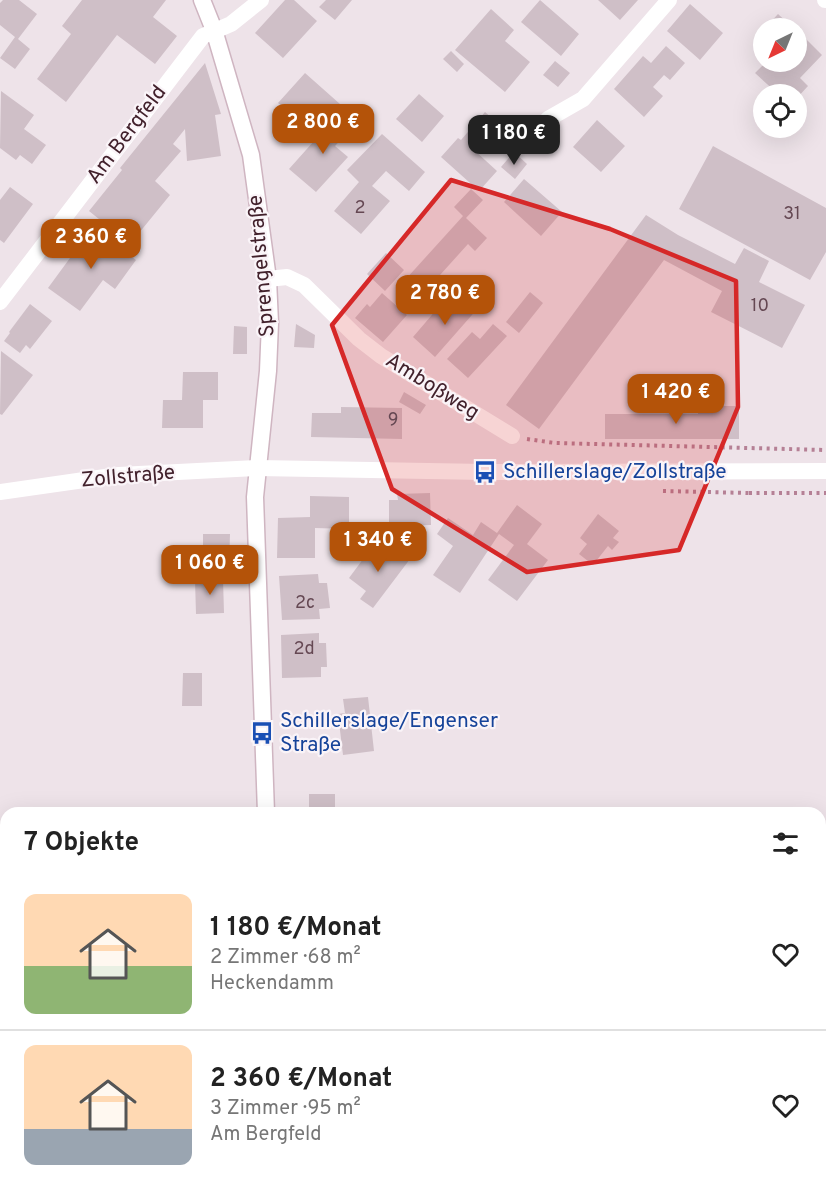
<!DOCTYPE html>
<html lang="de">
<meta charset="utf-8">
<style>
:root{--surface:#fff;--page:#f6f6f6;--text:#222;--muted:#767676;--line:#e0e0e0;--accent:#b45309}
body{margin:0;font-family:Overpass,sans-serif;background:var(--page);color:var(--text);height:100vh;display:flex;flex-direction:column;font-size:22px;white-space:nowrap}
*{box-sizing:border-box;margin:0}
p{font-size:20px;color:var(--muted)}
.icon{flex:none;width:33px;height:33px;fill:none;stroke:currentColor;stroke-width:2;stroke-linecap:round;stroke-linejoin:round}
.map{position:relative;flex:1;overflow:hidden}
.panel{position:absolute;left:0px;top:807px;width:826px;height:386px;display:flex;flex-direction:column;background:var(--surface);border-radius:18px 18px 0 0;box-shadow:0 6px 24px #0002}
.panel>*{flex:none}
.needle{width:39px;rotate:223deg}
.tools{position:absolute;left:753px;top:18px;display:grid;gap:12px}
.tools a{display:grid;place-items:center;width:54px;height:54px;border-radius:50%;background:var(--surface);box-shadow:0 6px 24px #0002;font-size:30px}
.price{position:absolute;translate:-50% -51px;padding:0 14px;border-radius:12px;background:var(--accent);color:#fff;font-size:20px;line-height:39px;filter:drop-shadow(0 2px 3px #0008)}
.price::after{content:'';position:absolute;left:50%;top:36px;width:18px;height:14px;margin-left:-9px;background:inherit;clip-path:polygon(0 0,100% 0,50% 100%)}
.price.active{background:#222;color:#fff}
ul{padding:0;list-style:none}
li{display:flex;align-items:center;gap:18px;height:150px;padding:0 24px}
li+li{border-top:2px solid var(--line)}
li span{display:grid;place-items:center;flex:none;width:168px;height:120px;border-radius:12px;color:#555}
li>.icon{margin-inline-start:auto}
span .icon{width:72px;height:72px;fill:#fffc;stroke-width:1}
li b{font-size:26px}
h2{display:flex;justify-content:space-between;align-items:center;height:72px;padding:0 24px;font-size:26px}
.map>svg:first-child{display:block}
.building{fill:#cfbfc7}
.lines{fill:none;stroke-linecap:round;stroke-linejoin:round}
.secondary-casing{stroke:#cfb5c1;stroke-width:19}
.trunk-casing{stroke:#cac1c4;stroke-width:19}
.path{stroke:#b58095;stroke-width:4;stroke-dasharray:3 4.5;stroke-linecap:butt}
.minor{stroke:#fff;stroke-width:16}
.tertiary{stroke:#fff;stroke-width:16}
.secondary{stroke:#fff;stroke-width:16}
.trunk{stroke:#8c465c;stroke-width:16}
.marked{fill:#d62828;fill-opacity:0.2;stroke:#d62828;stroke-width:4.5;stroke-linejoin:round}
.labels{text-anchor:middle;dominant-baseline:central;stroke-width:4.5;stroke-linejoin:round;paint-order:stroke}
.number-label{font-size:18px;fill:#654853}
.street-label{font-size:21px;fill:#42212c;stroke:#faf4f8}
.transit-label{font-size:21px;fill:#164399;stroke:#faf4f8;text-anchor:start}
</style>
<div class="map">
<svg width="826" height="1192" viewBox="0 0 826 1192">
<rect width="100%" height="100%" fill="#eee3e9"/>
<path class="building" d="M3 0H19L37 14 18 39 30 49 15 69 0 58 15 37 0 25V3Z
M82 0H166L153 17 177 36 155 64 117 35 66 102 37 79 71 34 62 26Z
M285 0H294L317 21 283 58 255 33Z
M326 0H352L335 20 319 7Z
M540 0 579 34 561 56 521 22Z
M598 0H638L620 20Z
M690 4 723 33 700 60 667 31Z
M491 9 514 30 505 41 530 62 505 92 455 50Z
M778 14 790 25 794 22 801 28 796 33V28H768L766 27Z
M803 36 822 55 800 78 808 86 796 99V94H778L755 73 766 62H796V43Z
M666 46 685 63 670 80 664 75 653 87 663 96 644 117 614 89 643 56 651 63Z
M451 51 464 64 457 72 443 59Z
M555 61 570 73 558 87 543 75Z
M205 63 221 114 215 115 221 156 187 161 185 129 173 144 181 151 155 181 170 195 130 244 89 211 122 170 120 168Z
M305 73 340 104 313 134 278 103Z
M1 91 34 115 24 129 46 145 32 164 20 155 16 160 0 148Z
M419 94 444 116 422 142 396 119Z
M485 112 501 126 485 145 480 141 473 149 497 171 479 191 441 157 458 138 461 140Z
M339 113 354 126 335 146 348 157 316 192 289 169Z
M597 120 625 146 601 172 573 147Z
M382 134 425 172 409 191 386 171 372 186 390 201 361 234 334 211 359 182 347 170Z
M713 146 826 208V252L810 280 679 209Z
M514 152 527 164 515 179 501 167Z
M524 179 562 212 541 236 504 202Z
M10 187 33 204 4 243 0 240V200Z
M471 189 483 200 466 218 487 238 475 251 468 244 422 295 405 280 463 216 454 207Z
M646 215 678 235 735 264 744 248 769 261 759 282 805 305 782 348 711 312 722 291 664 260 539 429 506 405Z
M92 228 136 260 115 289 103 280 80 311 48 288Z
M386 253 404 270 385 291 367 274Z
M530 292 543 303 519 333 506 322Z
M382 293 407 315 383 342 355 318 367 304 370 307Z
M465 296 479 307 435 357 413 337 437 309 446 317Z
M30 304 52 321 30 349 26 345 20 353 4 341 10 333 9 332Z
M296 324 315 335 314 348 294 347Z
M493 324 507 336 468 378 447 359 472 332 480 339Z
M234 326 247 327V354H233Z
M1 351 33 375 2 415 0 414Z
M183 372H218V400H203V428H162L163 400H182Z
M404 392 426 405 420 414 399 402Z
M698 406H739V439H605V414H698Z
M341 407 402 408V439L311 437 312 413H341Z
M430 493 431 525 389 526V500H398L397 494Z
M310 496 349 497V529L315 528V558H277L278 518 310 517Z
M517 505 542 524 527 544 548 560 517 601 488 580 514 545 499 534 460 593 433 575 453 546 437 534 448 518 473 535 481 522 497 533Z
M598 514 619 531 613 538 619 542 612 550 608 546 593 565 579 554 587 544 580 538Z
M203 534H230L229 569 203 568Z
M375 543 393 557 399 550 410 559 373 608 360 599 366 591 349 578Z
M318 574 319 583H327L330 608 319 609 320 619 282 620 279 576Z
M223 579 224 613 196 614 195 580Z
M319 633V643H326L327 667H321V677L282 678 281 635Z
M183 673H202V706H182Z
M368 697 374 751 343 755 338 714 345 713 343 699Z
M309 794H335V813H309Z"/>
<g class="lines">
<g class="secondary-casing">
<path id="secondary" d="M202 0 214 30 251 155 268 279 270 323 268 371 255 497 266 813
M234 1192 236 1186"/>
</g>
<g class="trunk-casing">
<path id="trunk" d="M0 1170 6 1169
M0 1184 6 1182
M129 1186 147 1192
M210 1186 218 1192"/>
</g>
<path class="path" d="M527 439 555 443 826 450
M663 491 749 493
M749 493H826
M284 1186V1192
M259 1192 261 1186"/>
<path class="minor" d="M825 0H826
M548 119 583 99 669 0
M268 279 287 277 304 285 359 339 381 356 512 436
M0 302 203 36 231 24 261 0
M0 492 119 475 257 468"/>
<path class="tertiary" d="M257 468 485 472 826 471"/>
<use href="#secondary" class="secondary"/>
<use href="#trunk" class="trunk"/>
</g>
<path class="marked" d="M451 180 610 229 736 281 738 407 679 550 527 572 392 489 332 325Z"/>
<defs>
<g id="bus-bare" transform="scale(1.8)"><path d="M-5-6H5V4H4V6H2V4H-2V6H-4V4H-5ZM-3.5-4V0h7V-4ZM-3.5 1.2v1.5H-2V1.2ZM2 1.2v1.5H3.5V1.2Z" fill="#1a4fb4" stroke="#faf4f8" stroke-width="2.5" paint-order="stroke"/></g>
</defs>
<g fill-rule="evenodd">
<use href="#bus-bare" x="485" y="472"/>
<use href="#bus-bare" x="262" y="733"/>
</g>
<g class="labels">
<g class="number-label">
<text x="360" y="208">2</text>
<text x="792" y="214">31</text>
<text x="760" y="306">10</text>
<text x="393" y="420">9</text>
<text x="305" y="603">2c</text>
<text x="304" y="649">2d</text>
</g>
<g class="street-label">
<text transform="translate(127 135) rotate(-53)">Am Bergfeld</text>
<text transform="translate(262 266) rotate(-95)">Sprengelstraße</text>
<text transform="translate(432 387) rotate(32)">Amboßweg</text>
<text transform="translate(128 477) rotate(-5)">Zollstraße</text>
</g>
<g class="transit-label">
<text x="503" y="472">Schillerslage/Zollstraße</text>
<text x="280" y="721">Schillerslage/Engenser<tspan x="280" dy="24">Straße</tspan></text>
</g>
</g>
</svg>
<div class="tools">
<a><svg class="needle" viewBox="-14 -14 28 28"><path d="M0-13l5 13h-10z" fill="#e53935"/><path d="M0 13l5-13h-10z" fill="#767676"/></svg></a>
<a><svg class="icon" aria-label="locate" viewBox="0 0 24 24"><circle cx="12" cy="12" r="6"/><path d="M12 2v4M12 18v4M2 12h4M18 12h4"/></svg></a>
</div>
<b class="price" style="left:323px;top:155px">2 800 €</b>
<b class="price active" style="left:514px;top:166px">1 180 €</b>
<b class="price" style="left:91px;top:270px">2 360 €</b>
<b class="price" style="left:445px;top:326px">2 780 €</b>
<b class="price" style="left:676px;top:425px">1 420 €</b>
<b class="price" style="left:378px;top:573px">1 340 €</b>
<b class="price" style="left:210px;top:596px">1 060 €</b>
<section class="panel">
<h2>7 Objekte<svg class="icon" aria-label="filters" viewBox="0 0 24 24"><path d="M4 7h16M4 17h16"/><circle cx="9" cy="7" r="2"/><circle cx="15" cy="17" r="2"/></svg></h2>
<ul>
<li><span style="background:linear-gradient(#ffd9b3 60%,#8fb573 0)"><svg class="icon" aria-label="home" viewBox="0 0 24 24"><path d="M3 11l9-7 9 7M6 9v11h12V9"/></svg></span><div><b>1 180 €/Monat</b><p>2 Zimmer · 68 m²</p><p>Heckendamm</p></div><svg class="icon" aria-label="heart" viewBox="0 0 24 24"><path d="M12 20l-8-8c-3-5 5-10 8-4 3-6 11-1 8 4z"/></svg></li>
<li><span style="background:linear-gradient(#ffd9b3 70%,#9aa5b1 0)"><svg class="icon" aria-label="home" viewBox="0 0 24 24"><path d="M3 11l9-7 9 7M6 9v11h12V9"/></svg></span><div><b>2 360 €/Monat</b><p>3 Zimmer · 95 m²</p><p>Am Bergfeld</p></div><svg class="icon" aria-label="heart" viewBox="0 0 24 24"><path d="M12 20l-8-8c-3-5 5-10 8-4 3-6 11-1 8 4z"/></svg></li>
</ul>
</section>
</div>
